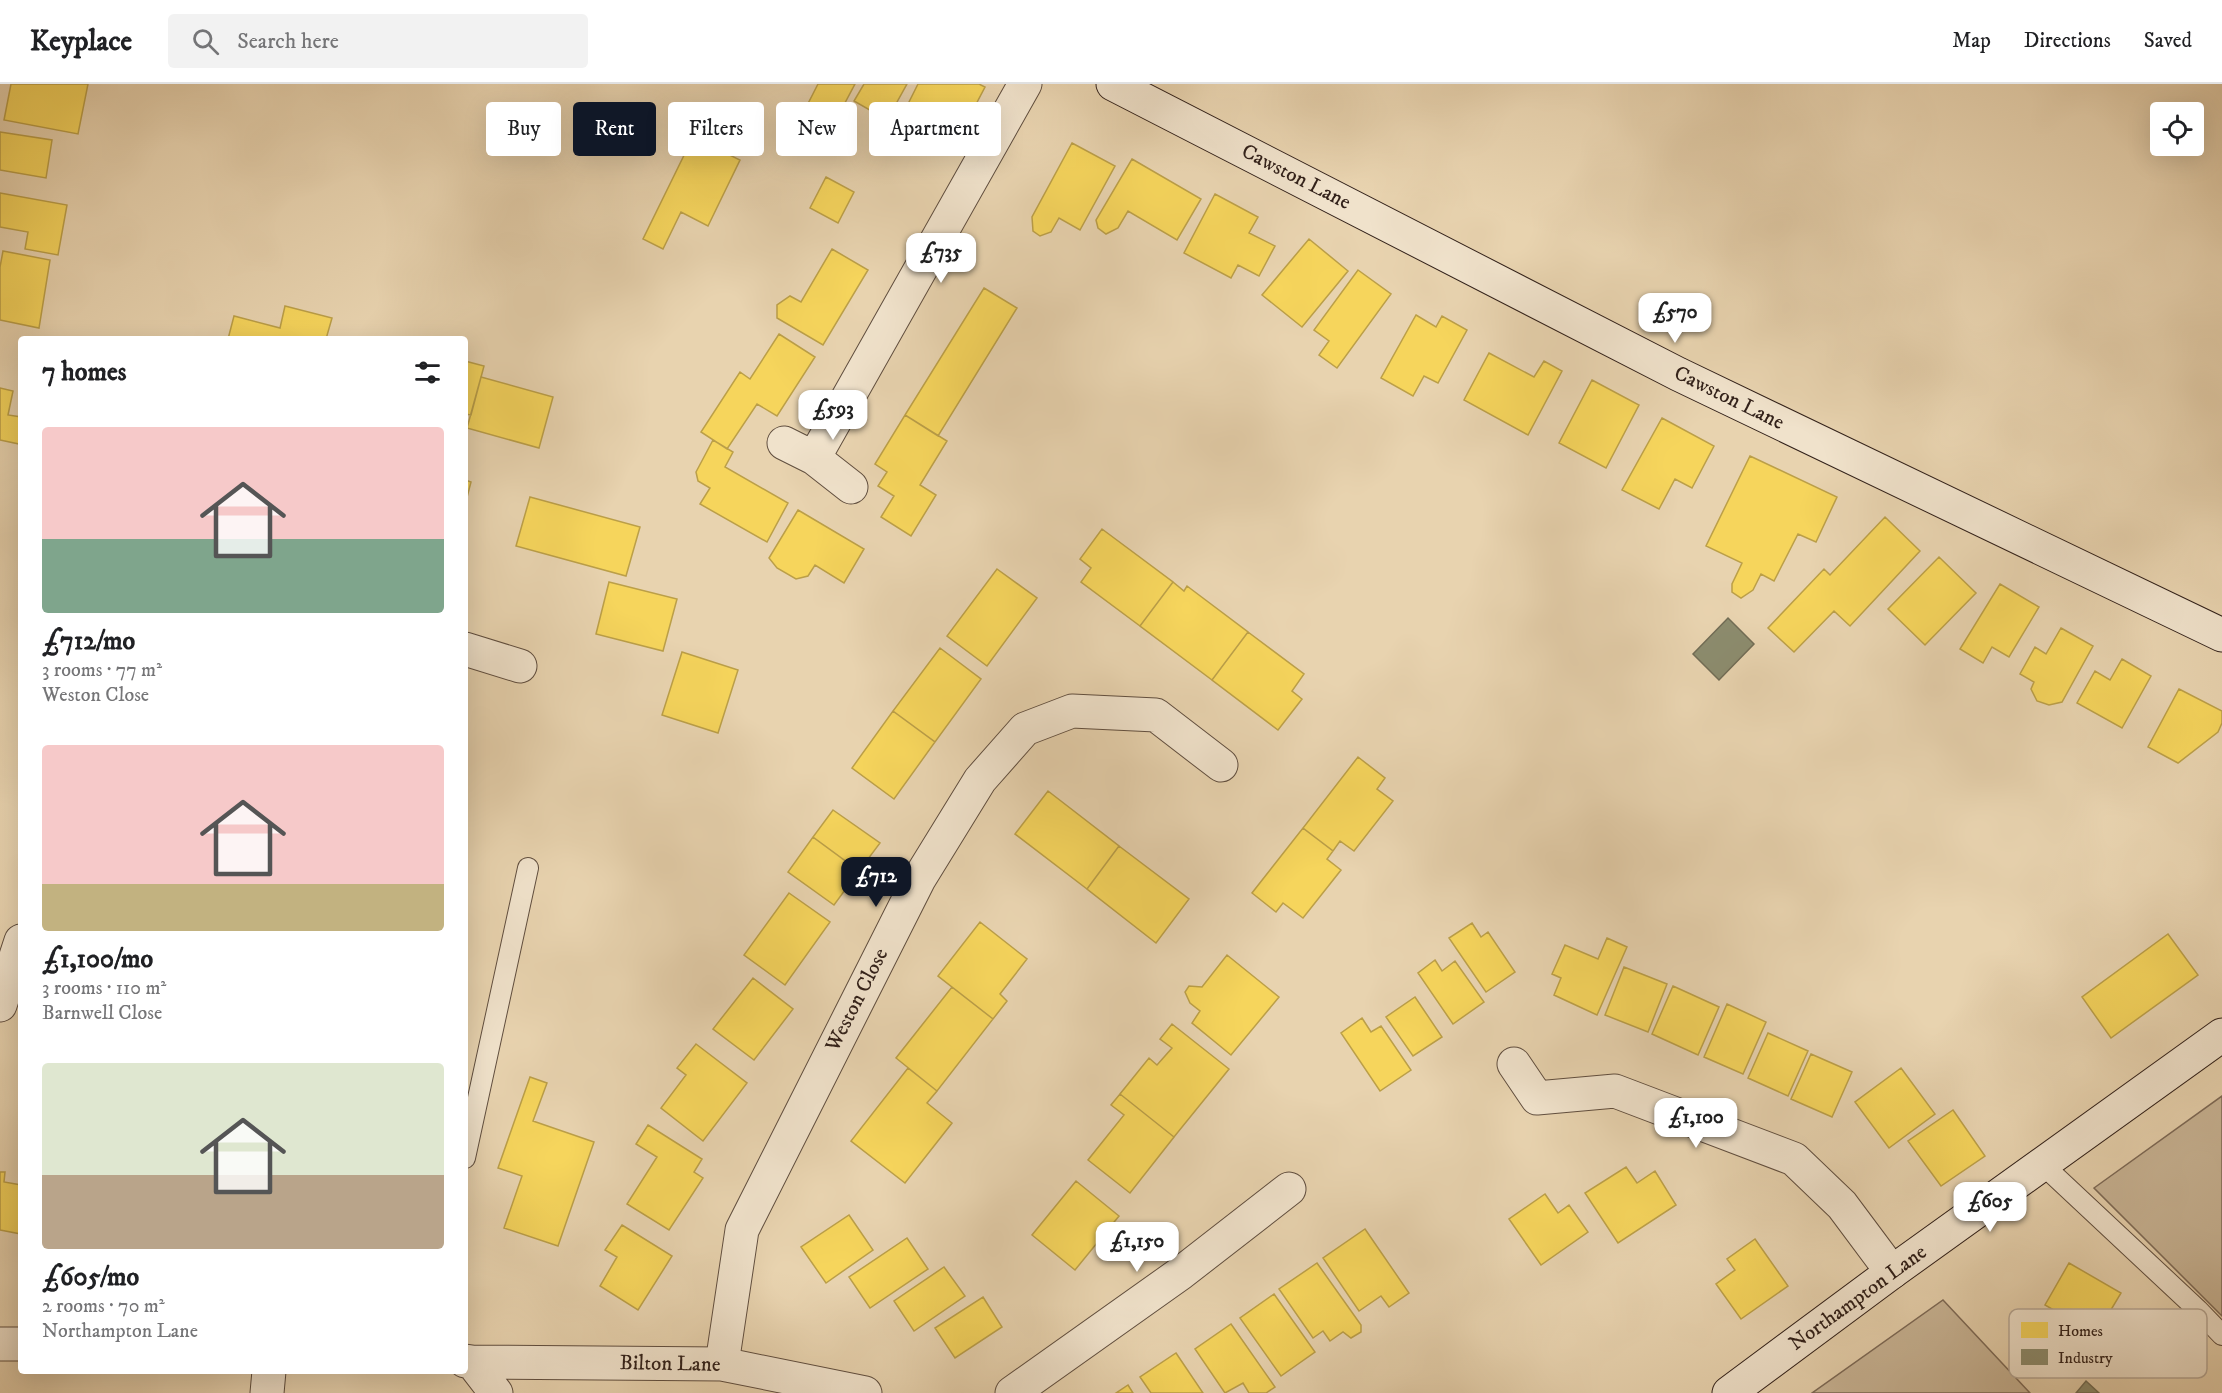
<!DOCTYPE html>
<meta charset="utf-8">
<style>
:root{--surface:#fff;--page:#f2f2f2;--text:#202124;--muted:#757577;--line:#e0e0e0;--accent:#111827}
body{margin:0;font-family:"IM FELL DW Pica",serif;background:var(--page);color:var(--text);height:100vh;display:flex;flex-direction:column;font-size:22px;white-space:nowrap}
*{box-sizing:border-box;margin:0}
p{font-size:20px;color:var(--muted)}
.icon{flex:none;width:33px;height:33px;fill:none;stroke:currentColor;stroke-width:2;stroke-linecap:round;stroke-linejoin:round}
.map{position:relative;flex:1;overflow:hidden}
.details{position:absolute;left:18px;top:252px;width:450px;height:1038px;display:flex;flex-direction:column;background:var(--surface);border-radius:6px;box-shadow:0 6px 24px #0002}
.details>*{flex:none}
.hud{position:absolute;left:486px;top:18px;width:570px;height:54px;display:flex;gap:12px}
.tools{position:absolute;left:2150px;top:18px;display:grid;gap:12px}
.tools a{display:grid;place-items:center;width:54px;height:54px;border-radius:6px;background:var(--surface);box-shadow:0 6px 24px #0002;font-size:30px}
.price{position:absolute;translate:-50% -51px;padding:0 14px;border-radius:12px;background:#fff;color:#222;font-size:20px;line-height:39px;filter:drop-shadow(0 2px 3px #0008)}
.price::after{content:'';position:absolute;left:50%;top:36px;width:18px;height:14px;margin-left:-9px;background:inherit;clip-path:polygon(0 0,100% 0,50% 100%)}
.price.on{background:var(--accent);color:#fff}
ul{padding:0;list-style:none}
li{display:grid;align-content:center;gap:12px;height:318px;padding:0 24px}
li span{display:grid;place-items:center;height:186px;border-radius:6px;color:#555}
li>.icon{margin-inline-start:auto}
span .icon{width:108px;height:108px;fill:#fffc;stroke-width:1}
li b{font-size:26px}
h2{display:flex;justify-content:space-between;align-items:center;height:72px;padding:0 24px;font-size:26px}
.chip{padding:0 21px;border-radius:6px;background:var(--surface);box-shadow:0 6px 24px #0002;font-size:21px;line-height:54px}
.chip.on{background:var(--accent);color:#fff}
header{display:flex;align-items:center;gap:36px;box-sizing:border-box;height:84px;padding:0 30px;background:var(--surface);border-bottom:2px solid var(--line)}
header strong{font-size:28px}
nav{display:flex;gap:33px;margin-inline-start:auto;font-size:21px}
.search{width:420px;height:54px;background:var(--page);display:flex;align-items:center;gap:15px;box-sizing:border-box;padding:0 21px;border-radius:6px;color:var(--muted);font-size:22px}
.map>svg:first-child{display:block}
.green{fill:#c9b596;stroke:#7e6b58;stroke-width:1.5}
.homes{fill:#f6d55c;stroke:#bb9f48;stroke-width:1.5}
.industry{fill:#8c8c6e;stroke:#716c55;stroke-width:1.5}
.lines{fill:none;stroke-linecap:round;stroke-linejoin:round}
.lane-casing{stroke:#604e3f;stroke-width:22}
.street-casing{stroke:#604e3f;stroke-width:35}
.secondary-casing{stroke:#32211a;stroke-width:35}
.lane{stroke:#f0e2cb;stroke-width:20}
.street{stroke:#f0e2cb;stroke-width:33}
.secondary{stroke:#f0e2cb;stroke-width:33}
.labels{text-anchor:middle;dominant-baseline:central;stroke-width:6;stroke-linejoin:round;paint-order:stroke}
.street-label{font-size:21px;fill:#32211a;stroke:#f0e2cb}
.key{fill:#f0e2cb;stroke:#b7a896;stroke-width:1.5}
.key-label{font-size:16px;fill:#32211a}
</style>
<header>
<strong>Keyplace</strong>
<div class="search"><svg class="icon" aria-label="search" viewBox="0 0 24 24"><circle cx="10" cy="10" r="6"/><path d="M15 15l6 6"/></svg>Search here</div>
<nav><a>Map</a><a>Directions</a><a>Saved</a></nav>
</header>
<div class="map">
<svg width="2222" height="1309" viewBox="0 0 2222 1309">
<rect width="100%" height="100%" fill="#e8d3af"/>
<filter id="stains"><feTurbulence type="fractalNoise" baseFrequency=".00333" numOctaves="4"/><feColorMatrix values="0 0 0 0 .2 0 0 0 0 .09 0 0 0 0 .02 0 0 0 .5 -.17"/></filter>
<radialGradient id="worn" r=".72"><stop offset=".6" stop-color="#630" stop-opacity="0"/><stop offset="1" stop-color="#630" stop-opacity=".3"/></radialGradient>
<path class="green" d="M2222 1012V1232L2094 1104Z
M1943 1216 2030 1309H1812Z"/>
<path class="homes" d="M11 0H88L78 50 4 36Z
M818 0H855L821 64 793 49Z
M864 0H907L887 36 854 17Z
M918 0H979L985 3 964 43 948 35 943 44 925 35 918 41 908 35 904 28Z
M0 48 52 56 46 94 0 86Z
M693 53 740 76 708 142 681 128 663 165 643 155Z
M1072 59 1115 82 1080 146 1059 134 1051 148 1040 152 1033 147 1032 133Z
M1132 75 1201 115 1177 156 1128 127 1118 144 1106 150 1098 144 1096 136Z
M826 93 854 108 838 139 810 124Z
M0 109 67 121 58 171 25 165 28 148 0 143Z
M1215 110 1258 133 1249 149 1275 162 1259 192 1238 181 1231 194 1184 169Z
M1309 155 1348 187 1302 243 1262 211Z
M832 165 868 186 823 261 777 234V221L790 212 801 218Z
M3 167 50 176 39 244 0 236V183Z
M1358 186 1391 210 1337 284 1319 271 1329 257 1314 246Z
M984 204 1017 224 938 352 905 331Z
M285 222 332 234 326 255H228L234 232 280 244Z
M1416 231 1436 243 1442 232 1467 246 1438 299 1424 292 1413 312 1381 294Z
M779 250 815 273 777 332 757 320 727 365 701 348 740 288 750 295Z
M1489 269 1534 293 1544 277 1562 287 1528 351 1464 316Z
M465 277 484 282 471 331 465 330Z
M481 293 553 313 539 364 467 344Z
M1592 296 1639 321 1606 384 1559 359Z
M0 304 13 307 8 331 21 333 19 360 0 356Z
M905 331 947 357 920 401 936 411 911 452 881 433 894 412 878 402 887 388 875 380Z
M1662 334 1714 362 1692 404 1675 395 1659 425 1622 406Z
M713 356 733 368 725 383 788 419 767 458 700 420 710 404 698 397 696 388Z
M1750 372 1837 413 1816 458 1798 450 1774 497 1761 490 1753 506 1741 514 1732 508V500L1742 479 1706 462Z
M465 396 471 398 465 421Z
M530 413 640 443 626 492 516 462Z
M798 426 864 465 844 499 815 481 808 492 796 495 777 484 769 474Z
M1885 433 1920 467 1850 542 1834 527 1794 568 1768 544 1824 485 1830 491Z
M1102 445 1173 498 1140 542 1081 498 1091 484 1080 475Z
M1939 473 1976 509 1925 561 1888 525Z
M997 485 1037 514 987 582 947 552Z
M609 498 677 515 663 567 596 550Z
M1173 498 1184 507 1187 502 1248 548 1212 596 1140 542Z
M2000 500 2039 523 2009 573 1992 563 1983 579 1960 565Z
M2061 544 2093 562 2062 618 2049 621 2037 617 2031 605 2034 598 2020 590 2035 563 2046 570Z
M1248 548 1304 590 1292 607 1302 615 1278 646 1212 596Z
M940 564 981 595 935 658 893 627Z
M682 568 738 586 718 649 662 631Z
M2122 575 2151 592 2122 644 2077 619 2095 587 2110 596Z
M2179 605 2222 627V639L2218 648 2178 679 2148 663Z
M893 627 935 658 894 715 852 684Z
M1358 673 1385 694 1377 705 1393 717 1354 767 1340 757 1333 767 1303 744Z
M1048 707 1119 762 1087 805 1015 750Z
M833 726 880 759 859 787 813 753Z
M1303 744 1333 767 1327 775 1341 786 1303 834 1283 819 1276 828 1252 809Z
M813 753 859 787 834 821 788 788Z
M1119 762 1189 815 1156 859 1087 805Z
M789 809 830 838 785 901 744 871Z
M980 838 1027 875 1000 910 1007 917 993 935 938 892Z
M1472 839 1481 853 1488 848 1515 888 1486 908 1449 854Z
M2168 850 2198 891 2111 954 2082 913Z
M1607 854 1627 863 1597 931 1554 911 1561 894 1552 890 1565 861 1598 875Z
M1227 871 1279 913 1231 971 1192 939 1200 927 1190 919 1185 908 1189 902 1202 903Z
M1435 876 1442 887 1455 877 1484 918 1453 940 1418 889Z
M1624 883 1667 900 1648 948 1605 931Z
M753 894 793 925 754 976 713 945Z
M1673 902 1719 923 1698 971 1652 950Z
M952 903 993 935 937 1007 896 974Z
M1415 913 1442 953 1413 972 1386 933Z
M1727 920 1766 938 1743 990 1704 973Z
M1362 934 1371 948 1381 942 1411 986 1380 1007 1341 949Z
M1172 940 1229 985 1174 1053 1120 1010 1149 974 1157 981 1172 964 1160 955Z
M1768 949 1808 967 1788 1012 1748 994Z
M696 960 747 999 703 1057 661 1024 686 991 677 984Z
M1811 970 1852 988 1832 1033 1791 1015Z
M908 984 937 1007 927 1019 952 1039 905 1099 851 1057Z
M1901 984 1935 1030 1889 1064 1855 1018Z
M530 993 547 999 533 1037 594 1058 558 1162 504 1144 522 1092 498 1084Z
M1120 1010 1174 1053 1130 1109 1088 1076 1124 1031 1111 1021Z
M1953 1026 1985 1072 1941 1102 1908 1057Z
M648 1041 702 1075 694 1088 703 1094 669 1146 627 1120 657 1073 636 1060Z
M1626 1083 1637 1099 1655 1087 1676 1121 1618 1159 1585 1109Z
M0 1088H5L4 1098 21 1101V1150L0 1146Z
M1076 1097 1119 1132 1075 1186 1032 1151Z
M1545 1110 1558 1129 1569 1121 1588 1148 1541 1181 1509 1135Z
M849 1131 873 1166 826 1199 801 1163Z
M622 1141 672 1172 638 1226 600 1202 617 1173 605 1166Z
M1365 1145 1409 1209 1389 1223 1381 1212 1359 1227 1323 1174Z
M907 1154 928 1185 870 1224 849 1193Z
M1755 1155 1788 1202 1741 1235 1716 1200 1735 1186 1727 1175Z
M1317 1179 1361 1241V1248L1351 1254 1343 1248 1330 1257 1323 1247 1313 1254 1279 1205Z
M2069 1179 2121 1209 2096 1251 2045 1221Z
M944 1183 965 1212 914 1247 894 1217Z
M1274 1210 1315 1268 1281 1292 1240 1234Z
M983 1213 1002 1243 955 1274 935 1244Z
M1231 1240 1275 1303 1266 1309H1249L1243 1299 1225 1309 1195 1265Z
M1176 1269 1203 1309H1151L1140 1293Z
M1128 1301 1133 1309H1116Z"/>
<path class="industry" d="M1728 534 1754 560 1719 596 1693 570Z
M2086 1297 2099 1309H2076Z"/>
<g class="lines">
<g class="lane-casing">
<path id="lane" d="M465 1074 528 784
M2042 1080 2198 1226 2222 1251"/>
</g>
<g class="street-casing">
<path id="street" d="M784 359 814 374 851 403
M814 374 1025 0
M465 565 520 582
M0 921 21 857
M1514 980 1537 1014 1615 1007 1794 1075 1842 1121 1892 1188
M0 1260H21
M465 1277 472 1278 496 1309
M472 1278 722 1280 865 1309
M722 1280 742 1146 919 795 980 696 1025 645 1072 627 1156 631 1221 681
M267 1309 269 1287
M1012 1309 1181 1189 1289 1105"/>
</g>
<g class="secondary-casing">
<path id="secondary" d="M1113 0 1678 290 2222 551
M1729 1309 1892 1188 2222 951"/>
</g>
<use href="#lane" class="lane"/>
<use href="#street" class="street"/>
<use href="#secondary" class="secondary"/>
</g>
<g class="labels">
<g class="street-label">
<text transform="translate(1296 93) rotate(27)">Cawston Lane</text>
<text transform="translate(1729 314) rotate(26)">Cawston Lane</text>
<text transform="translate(857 916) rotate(-63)">Weston Close</text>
<text transform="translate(1858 1214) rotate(-36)">Northampton Lane</text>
<text transform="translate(670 1280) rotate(1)">Bilton Lane</text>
</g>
</g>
<rect x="2009" y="1225" width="198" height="69" rx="9" class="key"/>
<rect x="2021" y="1238" width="27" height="16" fill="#f6d55c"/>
<rect x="2021" y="1265" width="27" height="16" fill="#8c8c6e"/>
<g class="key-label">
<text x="2058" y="1252">Homes</text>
<text x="2058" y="1279">Industry</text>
</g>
<rect width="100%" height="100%" filter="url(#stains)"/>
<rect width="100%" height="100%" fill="url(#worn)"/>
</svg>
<div class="tools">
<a><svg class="icon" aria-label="locate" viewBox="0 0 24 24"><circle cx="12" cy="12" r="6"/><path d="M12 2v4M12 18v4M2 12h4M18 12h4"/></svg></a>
</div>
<b class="price" style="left:941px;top:200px">£735</b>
<b class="price" style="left:1675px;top:260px">£570</b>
<b class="price" style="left:833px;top:357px">£593</b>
<b class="price on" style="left:876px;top:824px">£712</b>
<b class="price" style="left:1696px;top:1065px">£1,100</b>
<b class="price" style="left:1990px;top:1149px">£605</b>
<b class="price" style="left:1137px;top:1189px">£1,150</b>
<div class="hud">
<a class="chip">Buy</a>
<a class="chip on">Rent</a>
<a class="chip">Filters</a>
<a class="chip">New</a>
<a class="chip">Apartment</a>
</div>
<section class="details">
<h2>7 homes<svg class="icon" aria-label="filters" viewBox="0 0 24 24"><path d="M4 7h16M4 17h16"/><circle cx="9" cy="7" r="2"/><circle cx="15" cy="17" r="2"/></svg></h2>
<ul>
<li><span style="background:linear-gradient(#f6c9c9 60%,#7fa58c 0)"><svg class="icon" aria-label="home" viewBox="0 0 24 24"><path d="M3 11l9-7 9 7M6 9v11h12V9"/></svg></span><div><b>£712/mo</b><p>3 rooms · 77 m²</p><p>Weston Close</p></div></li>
<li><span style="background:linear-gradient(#f6c9c9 75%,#c2b280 0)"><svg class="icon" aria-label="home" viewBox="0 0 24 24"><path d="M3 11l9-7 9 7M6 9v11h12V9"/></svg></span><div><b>£1,100/mo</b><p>3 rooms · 110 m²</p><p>Barnwell Close</p></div></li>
<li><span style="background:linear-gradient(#dfe7d0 60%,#b9a48a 0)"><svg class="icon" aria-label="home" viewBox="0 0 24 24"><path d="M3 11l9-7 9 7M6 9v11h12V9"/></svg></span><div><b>£605/mo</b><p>2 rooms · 70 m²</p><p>Northampton Lane</p></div></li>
</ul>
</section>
</div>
